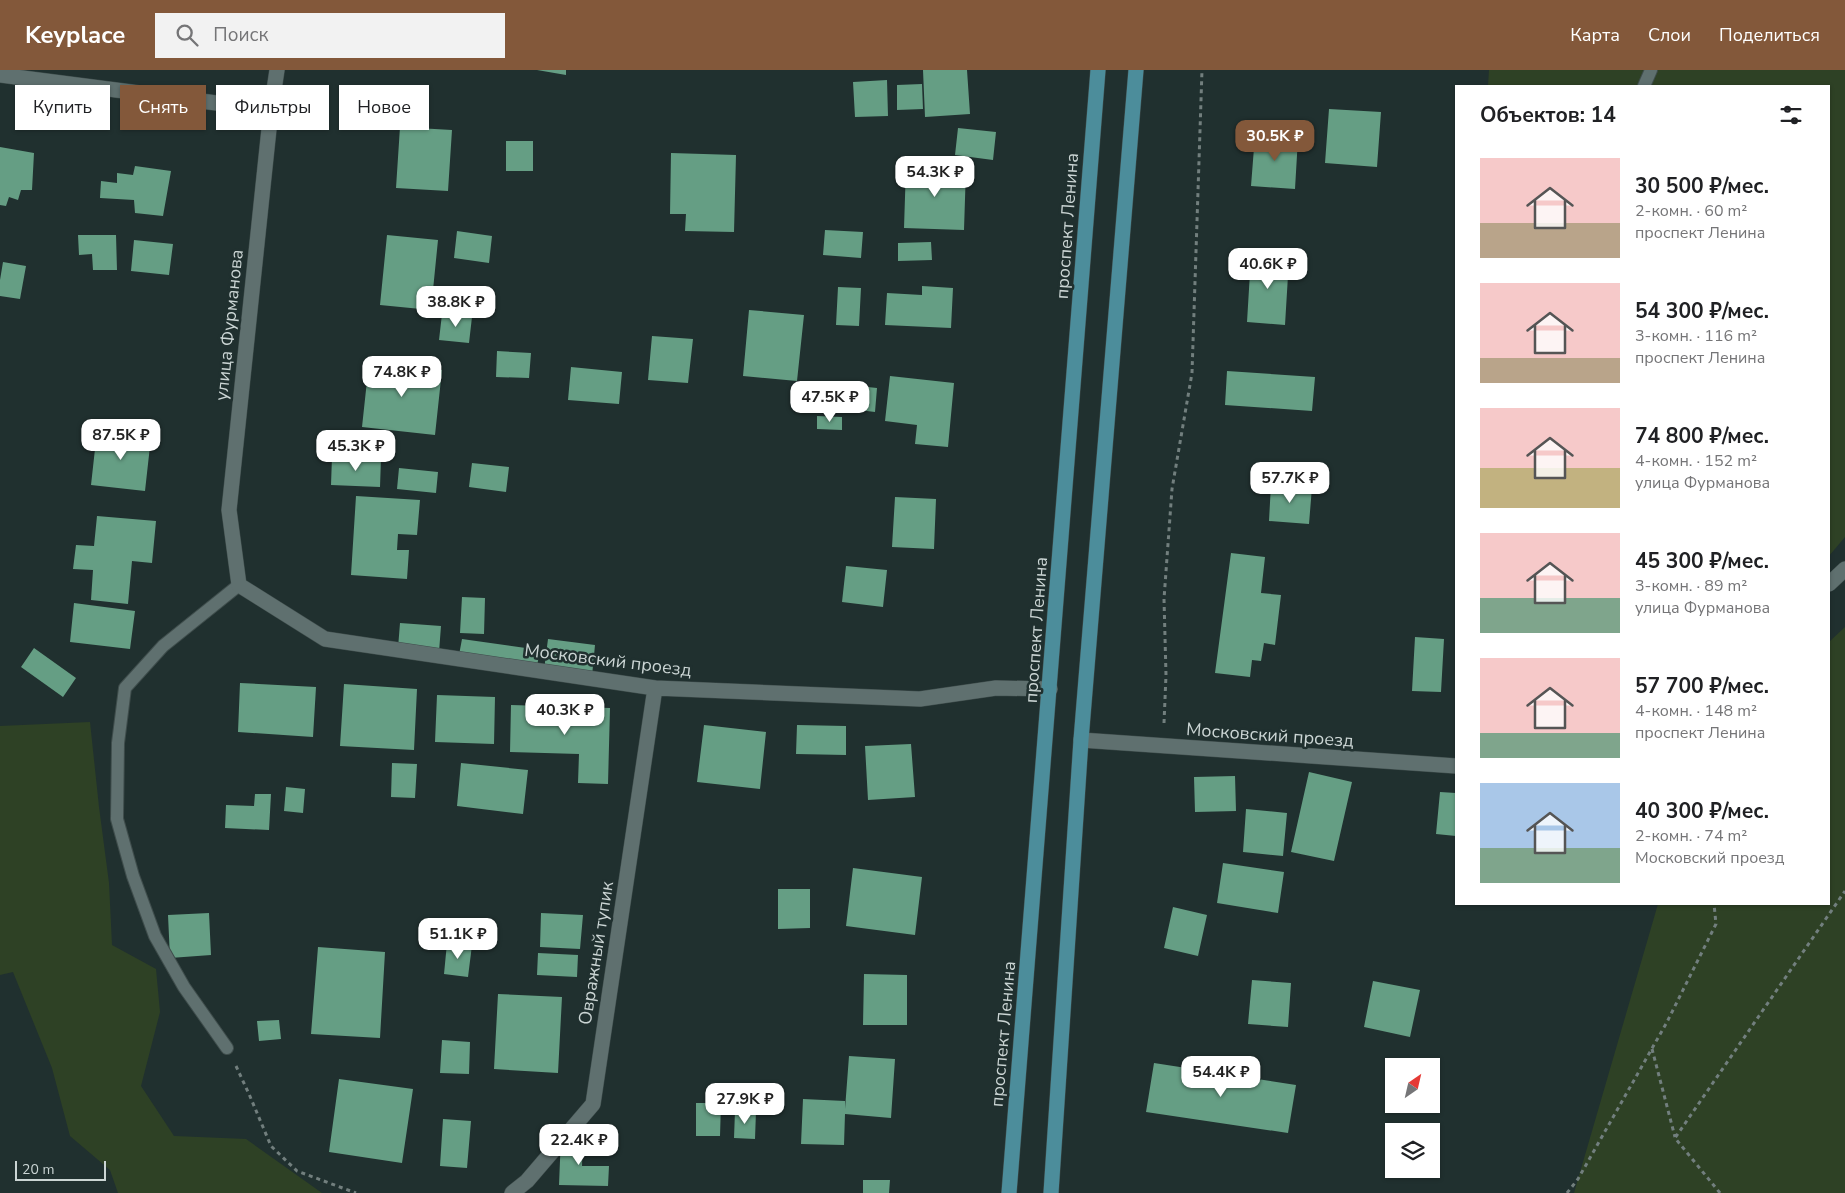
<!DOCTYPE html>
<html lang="ru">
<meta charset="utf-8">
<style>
:root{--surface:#fff;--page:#f2f2f2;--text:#202124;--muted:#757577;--accent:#83583a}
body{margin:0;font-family:"Nunito Sans",sans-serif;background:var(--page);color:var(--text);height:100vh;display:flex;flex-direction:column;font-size:19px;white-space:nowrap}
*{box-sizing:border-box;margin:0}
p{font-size:16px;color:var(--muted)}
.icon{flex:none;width:28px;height:28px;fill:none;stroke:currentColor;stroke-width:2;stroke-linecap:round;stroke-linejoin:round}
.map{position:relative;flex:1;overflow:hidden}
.details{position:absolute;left:1455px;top:15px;width:375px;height:820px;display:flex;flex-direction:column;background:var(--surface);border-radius:0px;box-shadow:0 1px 4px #0004}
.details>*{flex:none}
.hud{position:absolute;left:15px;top:15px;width:475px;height:45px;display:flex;gap:10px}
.needle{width:32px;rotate:34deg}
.fabs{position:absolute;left:1385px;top:988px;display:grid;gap:10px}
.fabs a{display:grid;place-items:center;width:55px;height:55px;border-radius:0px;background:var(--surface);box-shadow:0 1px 4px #0004;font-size:25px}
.scale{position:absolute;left:15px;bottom:12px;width:91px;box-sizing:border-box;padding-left:5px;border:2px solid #cbd5d4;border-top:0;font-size:14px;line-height:18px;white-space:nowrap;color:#cbd5d4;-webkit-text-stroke:4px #20302f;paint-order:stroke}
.price{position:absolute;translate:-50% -42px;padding:0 11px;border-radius:10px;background:#fff;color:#222;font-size:16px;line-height:32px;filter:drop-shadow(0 1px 2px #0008)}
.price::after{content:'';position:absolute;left:50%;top:30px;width:15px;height:11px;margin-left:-8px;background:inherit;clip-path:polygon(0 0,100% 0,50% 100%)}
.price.active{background:var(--accent);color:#fff}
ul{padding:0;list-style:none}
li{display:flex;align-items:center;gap:15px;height:125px;padding:0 25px}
li span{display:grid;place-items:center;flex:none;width:140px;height:100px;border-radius:0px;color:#555}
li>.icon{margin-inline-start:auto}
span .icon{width:60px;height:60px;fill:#fffc;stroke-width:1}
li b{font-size:21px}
h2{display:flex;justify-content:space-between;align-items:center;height:60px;padding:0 25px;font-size:21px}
.tag{padding:0 18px;border-radius:0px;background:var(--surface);box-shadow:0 1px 4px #0004;font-size:18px;line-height:45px}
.tag.active{background:var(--accent);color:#fff}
header{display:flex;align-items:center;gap:30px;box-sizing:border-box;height:70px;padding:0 25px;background:var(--accent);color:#fff}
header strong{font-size:24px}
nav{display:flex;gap:28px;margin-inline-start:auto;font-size:18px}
.search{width:350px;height:45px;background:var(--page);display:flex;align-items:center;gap:12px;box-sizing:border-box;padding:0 18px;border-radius:0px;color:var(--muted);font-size:19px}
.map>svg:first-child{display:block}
.green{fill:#2e4125}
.building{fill:#659e84}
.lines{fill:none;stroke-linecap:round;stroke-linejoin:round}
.lane-casing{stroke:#3f4d4c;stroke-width:14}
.street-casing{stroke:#3f4d4c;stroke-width:16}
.primary-casing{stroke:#3f4d4c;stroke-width:16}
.path{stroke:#727f7e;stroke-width:3;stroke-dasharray:4 4;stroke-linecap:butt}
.lane{stroke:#5f706f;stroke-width:12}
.street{stroke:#5f706f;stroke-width:15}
.primary{stroke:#4c8d9b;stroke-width:15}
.labels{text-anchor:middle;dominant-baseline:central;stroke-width:5;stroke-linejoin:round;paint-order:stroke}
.street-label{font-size:18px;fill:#cbd5d4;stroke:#20302f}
</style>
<header>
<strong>Keyplace</strong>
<div class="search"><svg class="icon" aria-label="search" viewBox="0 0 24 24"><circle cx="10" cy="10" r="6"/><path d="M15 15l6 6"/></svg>Поиск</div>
<nav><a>Карта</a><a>Слои</a><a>Поделиться</a></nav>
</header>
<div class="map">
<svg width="1845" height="1123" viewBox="0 0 1845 1123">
<rect width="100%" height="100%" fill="#20302f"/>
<path class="green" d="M1489 0H1845V467L1829 486V16H1488Z
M1845 557V1123H1574L1658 834H1829V572Z
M90 652 99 737 109 813 112 875 156 899 160 942 141 1016 174 1066 246 1069 322 1123H118L110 1100 70 1066 52 998 13 902 0 905V656Z"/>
<path class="building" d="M537 0H566V5Z
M923 0H967L970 44 925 47Z
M887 10 888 46 855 47 853 12Z
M922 14 923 39 897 40V15Z
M1329 39 1381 42 1377 97 1325 93Z
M400 57 452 60 448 121 396 118Z
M958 58 996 62 993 90 955 85Z
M1255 65 1298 68 1295 119 1251 116Z
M506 71H533V101H506Z
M0 77 34 83 32 120H21L18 130 9 127 6 136 0 135Z
M671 83 736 85 734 162 685 161 686 144H670Z
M135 96 171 101 163 146 135 143 134 130 100 128 101 111 117 113V103L133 105Z
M906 96 966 98 964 160 904 158Z
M825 160 863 162 861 188 823 185Z
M457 161 492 166 489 193 454 188Z
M78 165H116L117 200H93L92 184 79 185Z
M387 165 438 170 431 240 380 235Z
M134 170 173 174 169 205 131 201Z
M931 172 932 190 898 191V173Z
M1251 186 1289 189 1285 255 1247 252Z
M3 192 26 196 20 229 0 226V210Z
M922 216 953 218 951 258 885 255 887 223 922 225Z
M838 217 861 218 859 256 836 255Z
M749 240 804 245 797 311 743 306Z
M442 244 472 247 469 273 439 270Z
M652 266 693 269 688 313 648 310Z
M497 281 531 283 529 308 496 307Z
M369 292 442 300 435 365 362 357Z
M571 297 622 302 619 334 568 330Z
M1227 301 1315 307 1312 341 1225 335Z
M890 306 954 313 948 377 915 374 917 355 885 351Z
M830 313 877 318 875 342 827 336Z
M817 346 842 347V360L817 359Z
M97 361 151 367 145 421 91 415Z
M332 387 381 388 380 417 331 415Z
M472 393 509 397 506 422 469 417Z
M399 398 438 402 436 423 397 419Z
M1271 414 1312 417 1309 454 1269 451Z
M356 426 420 430 417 465 398 464 397 480H409L407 509 351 505Z
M895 427 936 429 934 479 892 477Z
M97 446 156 451 152 493 132 491 128 534 91 530 93 500 73 499 76 475 94 476Z
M1231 483 1265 487 1261 523 1281 525 1275 575 1264 573 1261 591 1252 590 1250 607 1215 603Z
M846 496 887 500 883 537 842 532Z
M462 527 485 528 484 564 460 563Z
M74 533 135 541 130 579 70 572Z
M400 553 441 556 439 582 398 578Z
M1415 567 1444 569 1441 622 1412 621Z
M462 569 540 580 537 596 459 585Z
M548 569 595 575 592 606 544 600Z
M34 578 76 608 63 627 21 597Z
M240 613 316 617 313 667 238 662Z
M344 614 417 619 414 680 340 676Z
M437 625 495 627 494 674 435 672Z
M511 635 610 638 608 714 578 713 579 684 510 682Z
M704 655 766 662 760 719 697 712Z
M797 655 846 656V685L796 684Z
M911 674 915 727 868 730 865 676Z
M392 693 417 694 415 728 391 727Z
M461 693 528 700 523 744 457 736Z
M1309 702 1352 712 1334 791 1291 782Z
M1235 706 1236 741 1195 742 1194 707Z
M286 717 305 719 303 743 284 741Z
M1440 722 1456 723V766L1436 764Z
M255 724H271L269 760 225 758 226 735 254 736Z
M1246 739 1287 743 1283 786 1243 782Z
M1223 793 1284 802 1278 843 1217 833Z
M853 798 922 807 915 865 846 856Z
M778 819H810V858L778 859Z
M1173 837 1207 845 1198 886 1164 878Z
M209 843 211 885 170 888 168 845Z
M541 843 583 845 580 879 540 877Z
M447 873 472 875 468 907 444 904Z
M318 877 385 882 380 968 311 964Z
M538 883 578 885 577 907 537 905Z
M864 904 907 905V955H863Z
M1252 910 1291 913 1288 957 1248 954Z
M1373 911 1420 920 1410 967 1364 957Z
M498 924 562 927 558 1003 494 999Z
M279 950 281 969 259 971 257 951Z
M442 970 470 972 469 1004 440 1003Z
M849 986 895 989 891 1048 845 1044 844 1075 801 1074 803 1029 845 1031V1039Z
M1154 993 1296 1015 1288 1063 1146 1042Z
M339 1009 413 1019 402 1093 329 1082Z
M696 1033H721L720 1066H696Z
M735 1041H756L755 1069 734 1068Z
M443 1049 471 1051 467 1098 440 1096Z
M561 1066 583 1067 582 1096H609L608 1116 559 1115Z
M863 1110H890L889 1123H863Z"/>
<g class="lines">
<g class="lane-casing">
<path id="lane" d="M1644 16 1651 0
M227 978 184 917 155 866 133 806 117 749 118 673 125 618 163 576 239 515"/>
</g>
<g class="street-casing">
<path id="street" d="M277 0 271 40 229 440 239 515 325 569 655 618 920 629 996 618 1050 619
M0 5 271 40
M1829 514 1845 499
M1081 670 1456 696
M512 1123 527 1111 593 1034 655 618"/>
</g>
<g class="primary-casing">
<path id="primary" d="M1009 1123 1098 0
M1051 1123 1081 670 1136 0"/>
</g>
<path class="path" d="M1164 653 1166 605 1164 529 1172 419 1192 303 1202 0
M1652 979 1675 1067
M236 996 249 1024 271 1076 297 1101 356 1123
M1567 1123 1578 1109 1667 952 1716 854 1714 834
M1720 1123 1675 1068 1845 821"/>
<use href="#lane" class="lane"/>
<use href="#street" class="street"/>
<use href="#primary" class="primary"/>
</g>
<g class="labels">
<g class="street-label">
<text transform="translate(1067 156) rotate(-86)">проспект Ленина</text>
<text transform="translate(229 255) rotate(-84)">улица Фурманова</text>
<text transform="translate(1036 560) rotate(-86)">проспект Ленина</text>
<text transform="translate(608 590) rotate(7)">Московский проезд</text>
<text transform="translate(1270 665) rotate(4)">Московский проезд</text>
<text transform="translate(596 883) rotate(-81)">Овражный тупик</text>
<text transform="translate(1003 964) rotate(-85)">проспект Ленина</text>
</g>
</g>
</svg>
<div class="fabs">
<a><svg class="needle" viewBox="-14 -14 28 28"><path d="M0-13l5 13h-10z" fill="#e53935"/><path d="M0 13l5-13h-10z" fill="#757577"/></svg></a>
<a><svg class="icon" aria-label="layers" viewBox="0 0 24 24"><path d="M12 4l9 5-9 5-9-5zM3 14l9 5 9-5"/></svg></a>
</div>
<div class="scale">20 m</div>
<b class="price active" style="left:1275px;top:92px">30.5K ₽</b>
<b class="price" style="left:935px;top:128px">54.3K ₽</b>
<b class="price" style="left:1268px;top:220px">40.6K ₽</b>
<b class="price" style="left:456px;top:258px">38.8K ₽</b>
<b class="price" style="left:402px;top:328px">74.8K ₽</b>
<b class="price" style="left:830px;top:353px">47.5K ₽</b>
<b class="price" style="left:121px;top:391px">87.5K ₽</b>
<b class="price" style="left:356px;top:402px">45.3K ₽</b>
<b class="price" style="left:1290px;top:434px">57.7K ₽</b>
<b class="price" style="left:565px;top:666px">40.3K ₽</b>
<b class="price" style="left:458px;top:890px">51.1K ₽</b>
<b class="price" style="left:1221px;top:1028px">54.4K ₽</b>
<b class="price" style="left:745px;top:1055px">27.9K ₽</b>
<b class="price" style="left:579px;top:1096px">22.4K ₽</b>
<div class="hud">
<a class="tag">Купить</a>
<a class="tag active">Снять</a>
<a class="tag">Фильтры</a>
<a class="tag">Новое</a>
</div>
<section class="details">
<h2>Объектов: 14<svg class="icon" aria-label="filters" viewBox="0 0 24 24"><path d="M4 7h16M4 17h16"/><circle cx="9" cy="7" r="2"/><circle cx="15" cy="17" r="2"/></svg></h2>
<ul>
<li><span style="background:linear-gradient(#f6c9c9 65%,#b9a48a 0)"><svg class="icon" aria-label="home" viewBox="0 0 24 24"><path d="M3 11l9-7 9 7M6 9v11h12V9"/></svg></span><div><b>30 500 ₽/мес.</b><p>2-комн. · 60 m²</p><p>проспект Ленина</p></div></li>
<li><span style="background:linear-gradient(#f6c9c9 75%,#b9a48a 0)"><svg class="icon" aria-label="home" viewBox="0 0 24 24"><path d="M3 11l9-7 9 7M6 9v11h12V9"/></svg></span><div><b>54 300 ₽/мес.</b><p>3-комн. · 116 m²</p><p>проспект Ленина</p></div></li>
<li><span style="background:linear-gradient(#f6c9c9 60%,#c2b280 0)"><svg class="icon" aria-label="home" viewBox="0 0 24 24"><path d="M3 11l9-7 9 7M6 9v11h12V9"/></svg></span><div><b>74 800 ₽/мес.</b><p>4-комн. · 152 m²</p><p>улица Фурманова</p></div></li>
<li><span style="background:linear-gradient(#f6c9c9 65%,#7fa58c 0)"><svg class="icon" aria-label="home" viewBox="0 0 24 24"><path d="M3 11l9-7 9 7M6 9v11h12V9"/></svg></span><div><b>45 300 ₽/мес.</b><p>3-комн. · 89 m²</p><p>улица Фурманова</p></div></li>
<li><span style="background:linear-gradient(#f6c9c9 75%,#7fa58c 0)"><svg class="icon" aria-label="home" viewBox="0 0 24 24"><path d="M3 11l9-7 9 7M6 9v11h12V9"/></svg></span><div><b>57 700 ₽/мес.</b><p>4-комн. · 148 m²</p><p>проспект Ленина</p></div></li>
<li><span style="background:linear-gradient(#a9c7e8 65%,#7fa58c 0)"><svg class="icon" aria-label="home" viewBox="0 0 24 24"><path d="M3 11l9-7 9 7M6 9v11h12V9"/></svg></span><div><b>40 300 ₽/мес.</b><p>2-комн. · 74 m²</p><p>Московский проезд</p></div></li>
</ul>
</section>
</div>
